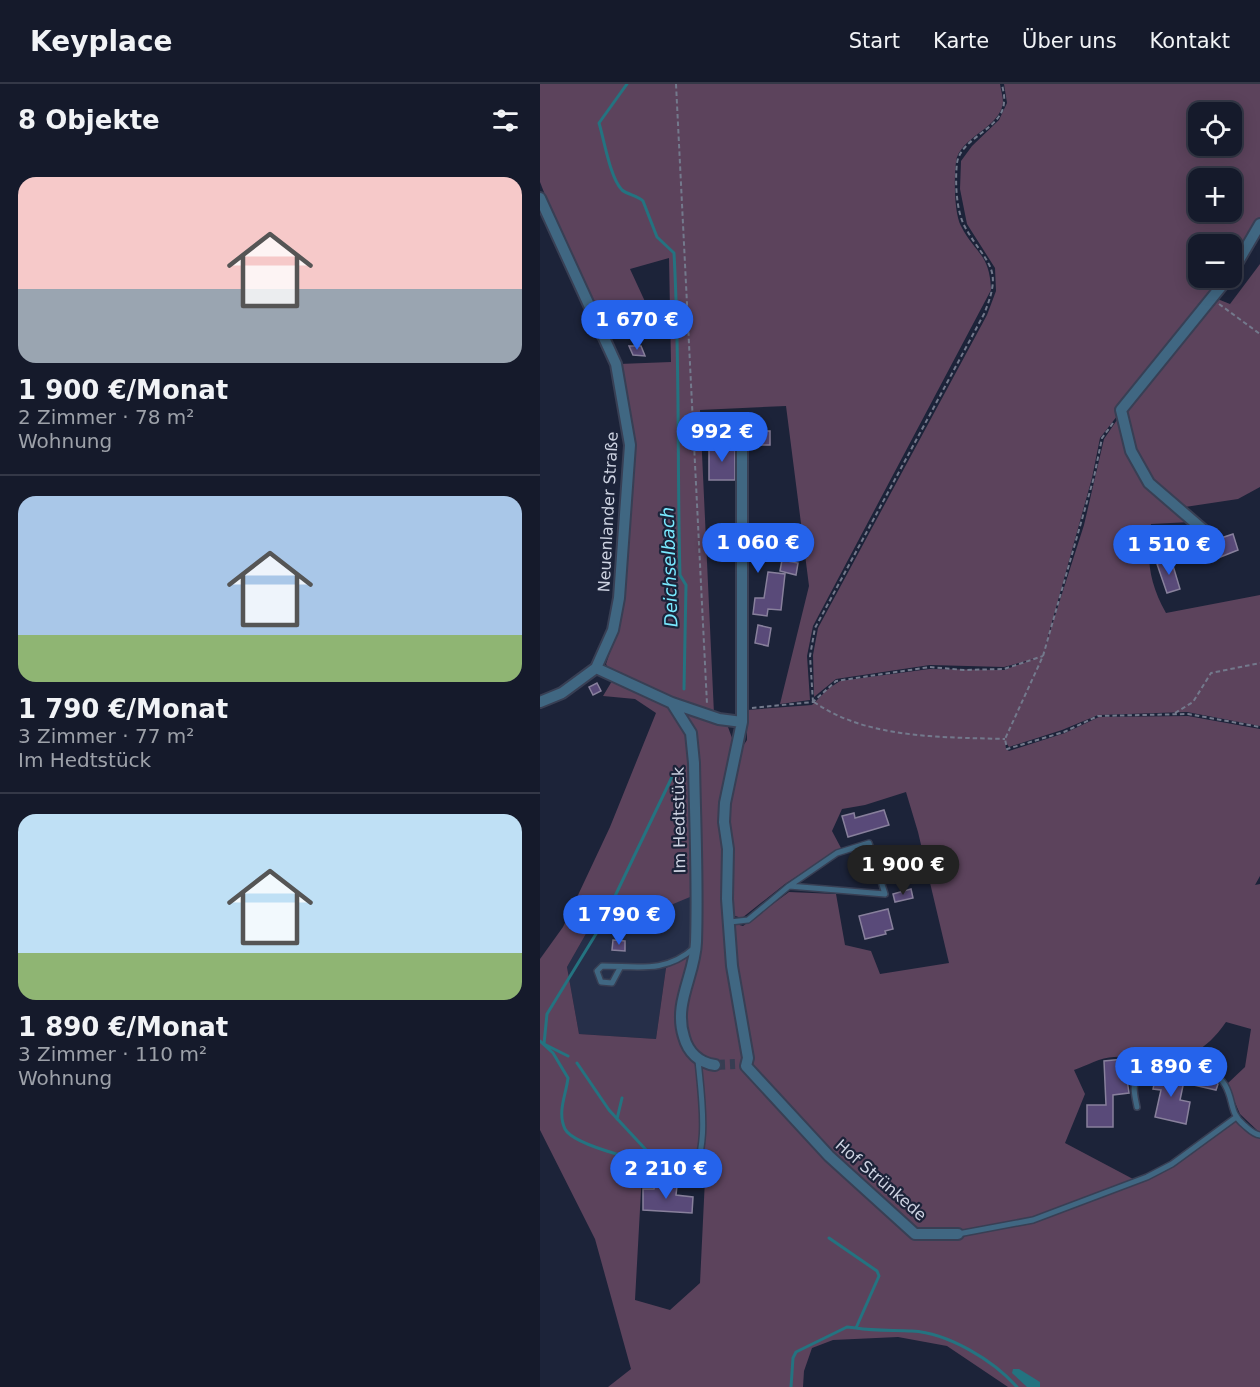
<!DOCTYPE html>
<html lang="de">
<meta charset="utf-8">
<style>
:root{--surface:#151a2b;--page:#222737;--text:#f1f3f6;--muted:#9da1a9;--line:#343847;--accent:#2563eb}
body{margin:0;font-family:"DejaVu Sans",sans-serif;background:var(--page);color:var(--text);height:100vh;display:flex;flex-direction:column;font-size:22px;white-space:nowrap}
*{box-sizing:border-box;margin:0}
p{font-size:20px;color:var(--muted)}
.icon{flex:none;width:33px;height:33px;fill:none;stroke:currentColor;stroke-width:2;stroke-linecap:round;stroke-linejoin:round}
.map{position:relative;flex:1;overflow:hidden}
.side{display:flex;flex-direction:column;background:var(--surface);width:540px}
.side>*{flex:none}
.controls{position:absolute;left:648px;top:18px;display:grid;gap:12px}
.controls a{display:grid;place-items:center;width:54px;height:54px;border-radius:12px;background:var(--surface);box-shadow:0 3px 15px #0003,0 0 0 2px var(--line);font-size:30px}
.price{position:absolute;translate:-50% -51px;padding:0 14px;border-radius:21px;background:var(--accent);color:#fff;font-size:20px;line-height:39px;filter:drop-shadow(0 2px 3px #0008)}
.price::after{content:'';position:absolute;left:50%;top:36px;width:18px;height:14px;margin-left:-9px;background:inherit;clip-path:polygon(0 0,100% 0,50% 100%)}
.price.current{background:#222;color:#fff}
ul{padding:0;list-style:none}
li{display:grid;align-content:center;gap:12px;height:318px;padding:0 18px}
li+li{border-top:2px solid var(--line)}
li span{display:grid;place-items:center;height:186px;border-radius:18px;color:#555}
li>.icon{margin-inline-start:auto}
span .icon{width:108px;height:108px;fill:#fffc;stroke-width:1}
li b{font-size:26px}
h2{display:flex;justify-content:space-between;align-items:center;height:72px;padding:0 18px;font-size:26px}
header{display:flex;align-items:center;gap:36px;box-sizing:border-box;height:84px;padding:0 30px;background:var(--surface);border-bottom:2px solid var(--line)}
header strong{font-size:28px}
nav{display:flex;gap:33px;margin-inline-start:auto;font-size:21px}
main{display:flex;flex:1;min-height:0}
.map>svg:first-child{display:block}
.built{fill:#262f49}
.green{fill:#5c435c;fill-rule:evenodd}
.water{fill:#247380}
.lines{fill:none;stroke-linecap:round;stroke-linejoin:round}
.stream{stroke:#247380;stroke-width:3}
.building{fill:#594a79;stroke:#88809c;stroke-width:1.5}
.minor-tunnel{stroke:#373d52;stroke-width:10;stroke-dasharray:10 5;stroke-linecap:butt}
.service-casing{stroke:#383f54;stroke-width:8}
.minor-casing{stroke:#383f54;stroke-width:14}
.path{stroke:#73798c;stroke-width:2;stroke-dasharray:4.5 3;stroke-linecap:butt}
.service{stroke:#406782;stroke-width:5}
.minor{stroke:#406782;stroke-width:10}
.labels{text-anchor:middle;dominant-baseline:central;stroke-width:4.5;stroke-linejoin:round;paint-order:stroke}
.street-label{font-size:16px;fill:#ced3e2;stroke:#1c2339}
.water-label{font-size:18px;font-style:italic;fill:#79e9ff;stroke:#1c2339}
</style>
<header>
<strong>Keyplace</strong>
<nav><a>Start</a><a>Karte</a><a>Über uns</a><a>Kontakt</a></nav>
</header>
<main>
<section class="side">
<h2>8 Objekte<svg class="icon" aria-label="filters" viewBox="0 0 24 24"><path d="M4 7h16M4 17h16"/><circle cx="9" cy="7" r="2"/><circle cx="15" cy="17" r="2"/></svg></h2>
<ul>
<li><span style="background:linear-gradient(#f6c9c9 60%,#9aa5b1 0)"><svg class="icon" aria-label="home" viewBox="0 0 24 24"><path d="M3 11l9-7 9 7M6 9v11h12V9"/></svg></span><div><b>1 900 €/Monat</b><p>2 Zimmer · 78 m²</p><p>Wohnung</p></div></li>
<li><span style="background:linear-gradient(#a9c7e8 75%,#8fb573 0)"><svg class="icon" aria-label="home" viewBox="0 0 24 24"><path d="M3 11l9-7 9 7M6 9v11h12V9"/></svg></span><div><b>1 790 €/Monat</b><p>3 Zimmer · 77 m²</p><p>Im Hedtstück</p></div></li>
<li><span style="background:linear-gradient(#bfe0f5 75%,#8fb573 0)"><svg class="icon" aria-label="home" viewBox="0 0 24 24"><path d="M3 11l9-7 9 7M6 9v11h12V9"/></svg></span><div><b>1 890 €/Monat</b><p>3 Zimmer · 110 m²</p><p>Wohnung</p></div></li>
</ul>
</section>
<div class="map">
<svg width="720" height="1303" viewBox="0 0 720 1303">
<rect width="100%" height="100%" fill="#1c2339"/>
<path class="built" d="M150 812 151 871 126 884 116 955 39 950 27 883 47 848 68 847Z"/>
<path class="green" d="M0 0H460C461 6 463 13 463 18 461 44 419 53 416 78 414 93 414 129 421 142 435 170 450 169 451 206L273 542 267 572 270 616 240 620 269 502 246 322 160 326 174 630 70 588 66 580 78 543 83 503 94 367 93 341 79 280 131 278 129 174 90 185 108 224 65 241 21 152 0 98Z
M464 0H720V135L692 183V160H658V194H684L560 354 552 394 505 563 544 441 564 355 579 333 587 369 651 438 611 440C606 474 609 499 626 529L720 511V642L647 628 558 631 522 646 469 663 465 657 466 665 469 667 525 649 559 633 648 632 720 645V792L715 801 720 800V1049L700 1030 687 1000 705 983 711 945 686 938C652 987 626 971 574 973 561 973 546 982 534 986L545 1010 525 1059 593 1095 493 1133 416 1147H376L289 1068 236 1005 230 1010 372 1152 413 1154 494 1139 608 1094 695 1037 713 1052 720 1054V1303H468L407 1262 358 1253 293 1256 272 1264 264 1287 263 1303H68L91 1285 55 1155 0 1046V875L23 843 70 743 116 629 95 615 63 612 72 597 114 611 188 643 196 665 181 721 185 837 203 842 249 808 296 810 305 861 331 867 340 890 409 879 378 748 366 708 325 721 302 725 292 747 301 764 245 800 202 834 195 832 193 824 187 728 201 665 207 656V626L272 621 288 605 300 597 389 585 464 586 494 575 464 583 390 581 296 595 274 613 273 571 278 544 447 231 456 207 455 184 427 140 420 105 421 77 432 62 459 36 467 19ZM658 28H692V62H658ZM658 94H692V128H658ZM150 813 151 871 126 884 116 955 39 950 27 883 47 848 68 847ZM103 1071 166 1074 160 1199 130 1226 95 1216Z
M720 180V403L698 415 645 423C602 390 596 380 584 327L675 214 690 220Z"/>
<path class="water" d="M473 1285H479L500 1298V1303H487L472 1289Z"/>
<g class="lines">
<path class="stream" d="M87 0 59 39C64 55 70 94 82 106 88 111 97 111 103 117L117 153 134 169C140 276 137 384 140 491L146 501 144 605
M65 833 132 693
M0 957 13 969 28 994C26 1011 17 1028 25 1045 34 1063 117 1081 139 1085
M28 972 4 960 7 930 59 845
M37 979 69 1026 121 1082
M77 1035 82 1014
M289 1154 337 1187 339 1192 316 1244C335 1247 353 1246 372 1247 408 1249 453 1276 477 1303
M251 1303 253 1274 256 1268 307 1243 316 1244"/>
</g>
<path class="building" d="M104 236H110L114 247 95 255 90 242Z
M89 262H101L105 272 93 271Z
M168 329H184V342H168Z
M207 335H221V347H230V361H212V344H207Z
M195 362V396H169V363Z
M693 450 698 466 673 476 666 459Z
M631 475 640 505 627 509 617 480Z
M242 476 258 479 256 491 240 487Z
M228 488 245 490 241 526 228 525 227 532 213 530 215 514H224Z
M218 541 231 544 228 562 215 559Z
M57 599 61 607 53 611 49 603Z
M344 726 349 741 308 753 302 732 314 729 315 734Z
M371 805 373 814 355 818 353 810Z
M348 825 353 845 345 847 346 850 325 855 319 832Z
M73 856 85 857V867L72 866Z
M584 975 589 1009 573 1011V1043H547V1021H566L564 977Z
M617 987 645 992 640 1016 650 1018 646 1040 615 1033 621 1006 613 1005Z
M652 990 675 998 678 1000 676 1006 649 1000Z
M115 1100 137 1102 136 1111 153 1113 152 1129 103 1126V1105H114Z"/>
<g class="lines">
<path class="minor-tunnel" d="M175 981 195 980"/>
<g class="service-casing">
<path id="service" d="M190 838 208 836 249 802 297 769 329 759 345 810 249 802
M80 884 72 899 61 898 57 887 62 882C96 882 125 890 154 864
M597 1023C595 1012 591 1001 599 991 615 973 673 980 685 1001 694 1016 689 1029 704 1041 710 1046 713 1050 720 1051
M145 1099C172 1074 161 1010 158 976
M418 1150 493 1136 607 1093 632 1080 695 1034"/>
</g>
<g class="minor-casing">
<path id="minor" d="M0 114 76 280 90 361 79 514 73 546 56 584 22 609 0 618
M692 188 720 140
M667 449 609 399 591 367 581 326 688 194
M56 584 132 619 179 635 202 638V355
M132 619 151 649 154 679C155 739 158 799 156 858 155 891 133 919 144 953 148 968 159 979 175 981
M202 638 185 719 184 738 188 765 187 815 192 882 208 974 206 982 289 1072 375 1150H418"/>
</g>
<path class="path" d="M136 0 167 620
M679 220 720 250
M573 339 562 354 554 393 503 572 465 655 467 665 524 648 558 632 648 630 720 643
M273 618 270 572 275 544 444 230C464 182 447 182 425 143 416 127 415 97 417 79 421 53 463 45 464 18 465 13 463 6 462 0
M274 618C327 655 402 653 465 655
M212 624 273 618 296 597 390 583 424 586 464 585 503 572
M635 629 653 618 671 589 720 579"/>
<use href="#service" class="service"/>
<use href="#minor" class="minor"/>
</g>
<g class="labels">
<g class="street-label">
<text transform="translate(68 428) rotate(-87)">Neuenlander Straße</text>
<text transform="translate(139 736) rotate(-91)">Im Hedtstück</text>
<text transform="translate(341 1096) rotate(41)">Hof Strünkede</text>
</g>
<g class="water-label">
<text transform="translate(129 483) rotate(-92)">Deichselbach</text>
</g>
</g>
</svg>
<div class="controls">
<a><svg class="icon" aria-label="locate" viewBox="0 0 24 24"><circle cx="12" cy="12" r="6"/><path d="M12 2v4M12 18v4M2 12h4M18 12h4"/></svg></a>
<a>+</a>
<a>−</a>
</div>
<b class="price" style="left:97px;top:267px">1 670 €</b>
<b class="price" style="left:182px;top:379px">992 €</b>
<b class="price" style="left:218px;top:490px">1 060 €</b>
<b class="price" style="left:629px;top:492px">1 510 €</b>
<b class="price current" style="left:363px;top:812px">1 900 €</b>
<b class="price" style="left:79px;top:862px">1 790 €</b>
<b class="price" style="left:631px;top:1014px">1 890 €</b>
<b class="price" style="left:126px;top:1116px">2 210 €</b>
</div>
</main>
